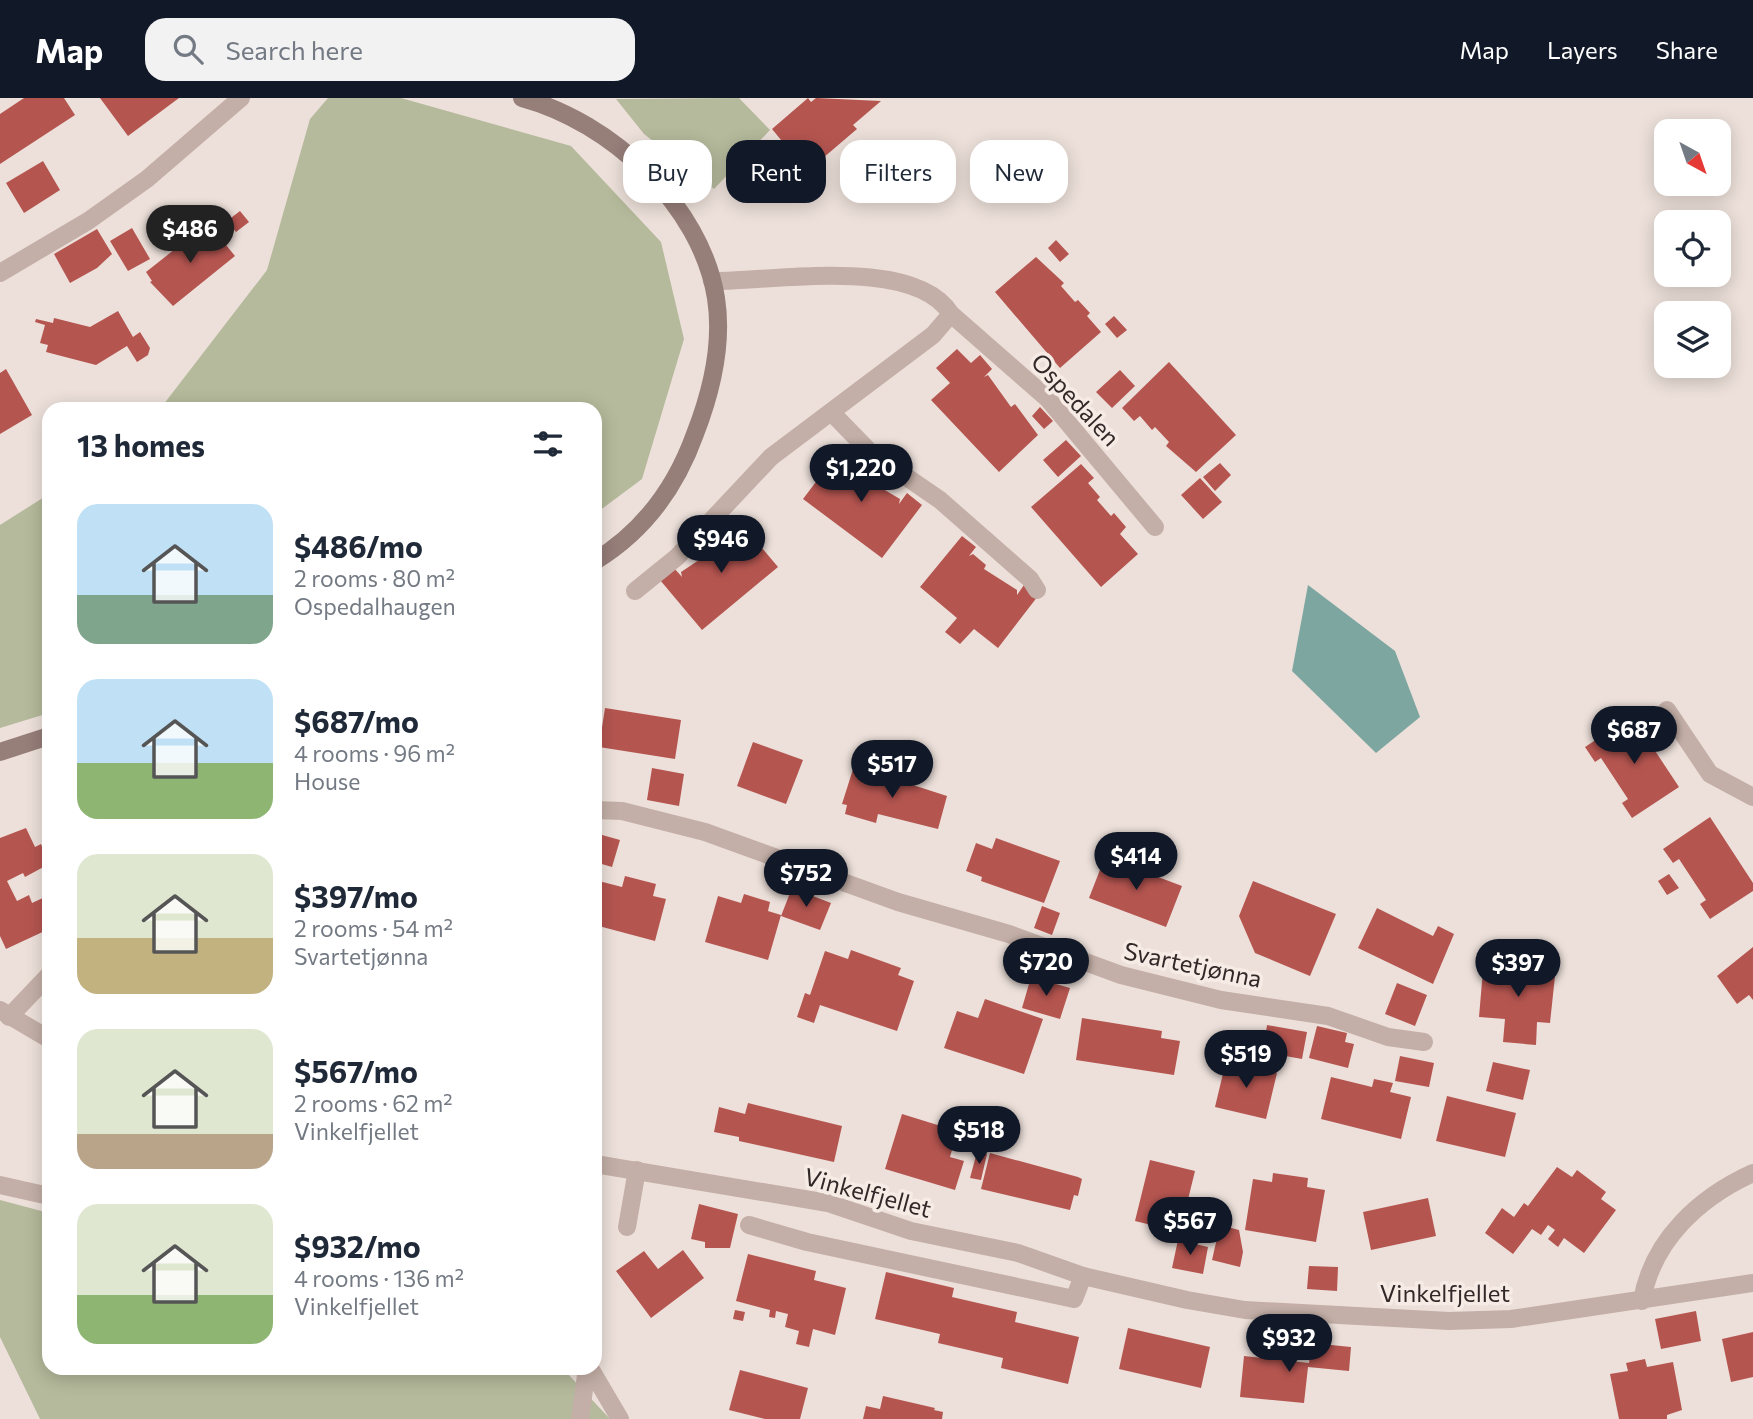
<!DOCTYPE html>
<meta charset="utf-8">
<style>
:root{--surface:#fff;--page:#f2f2f3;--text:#1f2937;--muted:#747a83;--accent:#111827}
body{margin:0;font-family:Commissioner,sans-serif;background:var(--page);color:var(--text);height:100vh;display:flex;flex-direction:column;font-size:26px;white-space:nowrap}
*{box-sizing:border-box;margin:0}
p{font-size:23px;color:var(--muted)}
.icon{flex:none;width:38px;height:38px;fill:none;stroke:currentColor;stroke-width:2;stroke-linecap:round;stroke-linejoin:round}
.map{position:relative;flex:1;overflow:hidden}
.side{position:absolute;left:42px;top:304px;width:560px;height:973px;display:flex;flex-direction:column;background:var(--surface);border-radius:21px;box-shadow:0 4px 18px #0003}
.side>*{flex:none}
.hud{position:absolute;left:623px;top:42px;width:665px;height:63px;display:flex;gap:14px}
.needle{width:46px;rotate:140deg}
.controls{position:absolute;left:1654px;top:21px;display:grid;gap:14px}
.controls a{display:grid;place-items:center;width:77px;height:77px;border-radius:14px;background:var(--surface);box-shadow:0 4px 18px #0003;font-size:35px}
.price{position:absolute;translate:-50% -60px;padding:0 16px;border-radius:24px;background:var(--accent);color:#fff;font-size:23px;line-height:46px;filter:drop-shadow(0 2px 4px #0008)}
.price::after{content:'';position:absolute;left:50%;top:42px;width:21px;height:16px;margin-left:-10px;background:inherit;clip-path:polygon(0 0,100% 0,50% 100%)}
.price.on{background:#222;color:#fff}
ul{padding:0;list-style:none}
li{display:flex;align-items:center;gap:21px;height:175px;padding:0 35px}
li span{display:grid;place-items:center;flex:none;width:196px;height:140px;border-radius:21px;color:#555}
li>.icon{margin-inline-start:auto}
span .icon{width:84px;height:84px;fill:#fffc;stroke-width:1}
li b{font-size:30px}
h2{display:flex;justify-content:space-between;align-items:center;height:84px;padding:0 35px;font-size:30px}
.tag{padding:0 24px;border-radius:21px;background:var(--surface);box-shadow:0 4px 18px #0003;font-size:24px;line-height:63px}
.tag.on{background:var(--accent);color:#fff}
header{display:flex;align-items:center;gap:42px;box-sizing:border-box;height:98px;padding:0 35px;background:var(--accent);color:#fff}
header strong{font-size:33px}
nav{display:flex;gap:38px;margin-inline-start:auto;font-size:24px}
.search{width:490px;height:63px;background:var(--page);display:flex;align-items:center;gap:18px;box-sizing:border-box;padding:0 24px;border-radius:21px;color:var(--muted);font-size:26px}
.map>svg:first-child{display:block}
.green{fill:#b5ba9c}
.water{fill:#7da6a0}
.building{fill:#b55550}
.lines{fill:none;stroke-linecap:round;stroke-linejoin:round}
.lane{stroke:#c3afa7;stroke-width:18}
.street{stroke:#c3afa7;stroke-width:18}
.secondary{stroke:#967e79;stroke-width:18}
.labels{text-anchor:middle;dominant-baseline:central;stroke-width:7;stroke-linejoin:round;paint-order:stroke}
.street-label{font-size:24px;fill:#312827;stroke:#f6ebe5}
</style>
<header>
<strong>Map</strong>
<div class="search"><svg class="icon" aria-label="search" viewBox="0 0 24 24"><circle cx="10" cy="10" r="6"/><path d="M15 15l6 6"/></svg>Search here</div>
<nav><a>Map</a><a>Layers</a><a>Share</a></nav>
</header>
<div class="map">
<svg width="1753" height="1321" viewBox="0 0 1753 1321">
<rect width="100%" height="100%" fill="#ede0da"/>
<path class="green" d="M328 0H401L571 48 661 144 684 241 642 381 595 416V312L160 311 267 172 310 21Z
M739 0 770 32 714 91 644 36 616 1Z
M49 396V615L0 630V427Z
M0 1102 49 1115V1270L566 1271 568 1276 610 1321H40L0 1239Z"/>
<path class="water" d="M1308 487 1395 553 1420 619 1376 655 1292 573Z"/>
<path class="building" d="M24 0H64L75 17 0 66V16Z
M100 0H179L128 38Z
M808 0 811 4 816 0 881 3 853 27 857 31 823 60 816 51 800 65 772 31Z
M43 63 60 92 24 115 6 85Z
M240 113 249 124 236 134 227 123Z
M208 125 235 158 173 208 150 184 152 183 146 174Z
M132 130 150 161 128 173 110 143Z
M97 131 112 156 97 170 70 185 54 156Z
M1056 142 1069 156 1060 164 1048 150Z
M1036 159 1064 185 1061 188 1075 204 1078 202 1090 215 1087 218 1101 234 1060 270 995 194Z
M118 213 133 239 140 234 150 250 148 257 137 264 127 248 96 267 46 254 48 247 40 245 45 227 35 224 36 221 53 225 54 220 90 229Z
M1114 218 1127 232 1117 240 1105 226Z
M957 251 971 265 980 257 992 271 984 279 988 277 1011 309 1015 306 1038 337 999 374 931 302 950 285 936 270Z
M1169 264 1236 337 1196 374 1166 348 1169 344 1155 329 1152 332 1140 318 1134 323 1122 310Z
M6 271 32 317 0 336V275Z
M1120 272 1135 288 1112 310 1096 294Z
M1040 309 1053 323 1044 331 1032 318Z
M1066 342 1081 358 1058 379 1043 362Z
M843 348 858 359 851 369 854 366 869 377 866 381 900 401 899 406 907 395 922 407 882 460 803 401Z
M1220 365 1231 377 1215 393 1203 379Z
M1081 366 1094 380 1088 385 1100 399 1097 402 1111 418 1114 415 1126 429 1120 436 1138 456 1101 489 1031 409Z
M1200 380 1222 404 1203 421 1181 397Z
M735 418 778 469 702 532 660 482 674 470 682 479 681 474 714 452 711 449 724 438 728 439 720 430Z
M962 438 976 449 969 458 973 456 986 467 984 471 1017 492V497L1024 487 1038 498 998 550 974 531 960 546 945 534 957 520 920 489Z
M605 610 681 622 675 661 599 649Z
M1632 618 1679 689 1632 720 1622 705 1628 701 1601 660 1595 664 1585 649Z
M753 644 803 662 786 706 737 688Z
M854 668 947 698 938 731 878 716 876 725 845 716 847 707 842 706Z
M652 670 684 676 679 708 647 702Z
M1710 719 1753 785V793L1710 821 1700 806 1706 802 1679 761 1673 765 1663 751Z
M26 730 35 749 41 746 49 766 25 779 23 775 7 783 17 803 29 797 32 805 45 799 49 806 44 820 49 831 6 851 0 838V740Z
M595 735 620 742 612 769 595 764Z
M996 740 1060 763 1044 805 981 783 982 779 966 773 976 745 992 751Z
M1105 759 1182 788 1166 829 1089 800Z
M1669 776 1679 790 1667 797 1658 783Z
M625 778 656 786 653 798 666 801 655 843 595 827V782L622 789Z
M1253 783 1336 816 1310 878 1255 855 1239 818Z
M792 790 831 805 820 832 781 818Z
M744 796 770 804 768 813 781 817 768 862 705 844 718 798 741 805Z
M1042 808 1060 815 1052 837 1034 830Z
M1377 810 1433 838 1438 828 1454 836 1433 886 1358 850Z
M1753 849V902L1749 897 1737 906 1717 878Z
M851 852 901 870 898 877 914 883 897 933 820 907 814 925 797 919 805 895 810 897 825 853 848 861Z
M1502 859 1538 862 1537 876 1555 878 1550 925 1537 924 1536 947 1503 944 1505 921 1479 919 1483 872 1500 873Z
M1031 879 1070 890 1060 921 1022 910Z
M1397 885 1427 897 1415 928 1385 916Z
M985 901 1043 921 1024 976 944 950 957 913 978 920Z
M1082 920 1162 933 1161 940 1180 943 1174 977 1076 962Z
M1267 927 1307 934 1302 961 1263 954Z
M1317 928 1347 935 1345 944 1354 946 1348 970 1309 960Z
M1400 958 1434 965 1429 989 1395 983Z
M1226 963 1277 975 1266 1021 1215 1009Z
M1493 964 1530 972 1523 1002 1486 993Z
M1331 979 1372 989 1374 981 1393 985 1390 994 1411 999 1401 1041 1321 1021Z
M1447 998 1516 1015 1505 1059 1436 1043Z
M748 1005 842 1028 834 1064 739 1043V1039L714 1034 719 1009 745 1016Z
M949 1012 953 1014 944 1042 954 1045 950 1059 964 1063 955 1092 885 1071 902 1016 944 1029Z
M961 1021 978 1026 974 1041 957 1036Z
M977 1054 987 1056 981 1082 970 1080Z
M990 1055 1078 1079 1082 1081 1078 1098 1074 1097 1070 1112 981 1091Z
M1150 1062 1195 1073 1180 1134 1135 1123Z
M1557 1069 1572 1079 1577 1072 1606 1094 1601 1101 1616 1112 1584 1155 1564 1140 1558 1149 1548 1141 1555 1132 1548 1127 1541 1137 1532 1131 1513 1156 1485 1135 1502 1110 1514 1119 1524 1105 1528 1108Z
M1273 1075 1308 1080 1307 1089 1325 1092 1316 1144 1245 1132 1253 1081 1272 1084Z
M1428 1100 1436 1138 1371 1152 1363 1114Z
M699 1106 738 1116 730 1150H705V1144L691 1141Z
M1220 1127 1239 1132 1243 1154 1240 1169 1212 1162Z
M1178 1142 1208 1149 1203 1176 1172 1170Z
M683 1152 704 1180 651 1220 616 1173 644 1153 658 1171Z
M748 1156 816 1173 814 1182 846 1190 835 1237 813 1231 809 1249 796 1246 799 1233 785 1229 788 1216 776 1213 775 1220 769 1219 770 1212 736 1203Z
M1309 1168 1338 1169 1337 1193 1307 1191Z
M886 1174 954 1190 952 1199 1017 1214 1015 1224 1079 1239 1068 1286 1001 1270 1003 1260 938 1245 940 1236 875 1221Z
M735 1212 745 1214 743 1223 733 1221Z
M1696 1213 1701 1243 1661 1251 1655 1221Z
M1128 1230 1210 1249 1201 1290 1119 1271Z
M1753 1234V1279L1731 1284 1722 1241Z
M1311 1245 1351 1249 1349 1273 1308 1269 1304 1305 1240 1299 1244 1258 1309 1265Z
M1645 1261 1647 1269 1673 1264 1682 1312 1667 1317V1321H1619L1610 1276 1628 1273 1626 1265Z
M740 1272 808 1290 800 1321H765L729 1312Z
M883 1298 935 1310 934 1312 943 1314 942 1321H863L866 1308 880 1311Z"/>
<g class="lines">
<path class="lane" d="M951 216 1048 301 1155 429
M832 315 870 354 940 402 1030 481 1037 492
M635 493 677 459 771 359 933 237 951 216C914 157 770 184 712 183
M1667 612 1710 676 1753 699
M9 919 49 877
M0 1087 49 1098
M749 1127 807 1144 1074 1201 1083 1178
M627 1129 637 1072
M580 1321 587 1270"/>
<path class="street" d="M0 175 88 123 147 81 241 0
M595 712 622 713 705 734 898 804 1009 836 1121 877 1221 902 1328 918 1388 939 1424 944
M0 912 49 941
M595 1066 828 1105 911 1133 1018 1155 1083 1178 1187 1202 1245 1212 1449 1223 1511 1221 1753 1185
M1642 1203C1652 1142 1700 1099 1753 1075
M590 1270 620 1321"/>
<path class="secondary" d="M522 0C611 24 701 107 716 200 723 245 711 295 695 336 676 389 644 433 595 463
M0 654 49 638"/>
</g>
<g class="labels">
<g class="street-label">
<text transform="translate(1076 301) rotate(47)">Ospedalen</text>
<text transform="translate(1193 866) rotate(12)">Svartetjønna</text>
<text transform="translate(868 1094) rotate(15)">Vinkelfjellet</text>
<text x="1445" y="1194">Vinkelfjellet</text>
</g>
</g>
</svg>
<div class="controls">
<a><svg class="needle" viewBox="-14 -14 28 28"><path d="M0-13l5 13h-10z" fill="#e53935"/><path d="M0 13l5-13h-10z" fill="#747a83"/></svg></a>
<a><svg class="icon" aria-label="locate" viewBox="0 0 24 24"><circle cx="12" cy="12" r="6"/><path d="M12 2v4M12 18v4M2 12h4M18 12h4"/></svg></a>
<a><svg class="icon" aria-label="layers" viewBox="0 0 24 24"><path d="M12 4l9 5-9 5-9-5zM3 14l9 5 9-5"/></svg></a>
</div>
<b class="price on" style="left:190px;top:167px">$486</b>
<b class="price" style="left:861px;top:406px">$1,220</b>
<b class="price" style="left:721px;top:477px">$946</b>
<b class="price" style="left:1634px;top:668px">$687</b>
<b class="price" style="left:892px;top:702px">$517</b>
<b class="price" style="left:1136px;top:794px">$414</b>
<b class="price" style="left:806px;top:811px">$752</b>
<b class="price" style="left:1046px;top:900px">$720</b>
<b class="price" style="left:1518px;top:901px">$397</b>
<b class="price" style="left:1246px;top:992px">$519</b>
<b class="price" style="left:979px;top:1068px">$518</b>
<b class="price" style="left:1190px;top:1159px">$567</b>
<b class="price" style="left:1289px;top:1276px">$932</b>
<div class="hud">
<a class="tag">Buy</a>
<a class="tag on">Rent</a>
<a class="tag">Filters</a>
<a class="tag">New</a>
</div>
<section class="side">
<h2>13 homes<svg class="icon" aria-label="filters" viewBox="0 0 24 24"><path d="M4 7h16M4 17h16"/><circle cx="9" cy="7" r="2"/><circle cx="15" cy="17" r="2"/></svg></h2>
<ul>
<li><span style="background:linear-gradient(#bfe0f5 65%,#7fa58c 0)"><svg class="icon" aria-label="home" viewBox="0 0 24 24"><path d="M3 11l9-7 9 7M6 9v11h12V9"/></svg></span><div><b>$486/mo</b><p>2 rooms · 80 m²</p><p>Ospedalhaugen</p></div></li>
<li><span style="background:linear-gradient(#bfe0f5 60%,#8fb573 0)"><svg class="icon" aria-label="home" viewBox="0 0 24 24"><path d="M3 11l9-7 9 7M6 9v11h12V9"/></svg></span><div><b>$687/mo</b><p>4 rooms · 96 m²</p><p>House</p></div></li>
<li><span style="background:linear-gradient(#dfe7d0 60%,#c2b280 0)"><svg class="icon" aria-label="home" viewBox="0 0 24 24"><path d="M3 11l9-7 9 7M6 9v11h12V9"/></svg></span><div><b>$397/mo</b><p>2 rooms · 54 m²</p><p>Svartetjønna</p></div></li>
<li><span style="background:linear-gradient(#dfe7d0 75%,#b9a48a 0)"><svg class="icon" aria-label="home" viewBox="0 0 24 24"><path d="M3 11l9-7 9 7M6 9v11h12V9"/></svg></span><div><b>$567/mo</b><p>2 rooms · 62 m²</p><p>Vinkelfjellet</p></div></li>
<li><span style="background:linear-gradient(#dfe7d0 65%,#8fb573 0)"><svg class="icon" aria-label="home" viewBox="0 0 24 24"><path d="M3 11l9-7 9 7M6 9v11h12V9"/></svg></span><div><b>$932/mo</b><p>4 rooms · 136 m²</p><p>Vinkelfjellet</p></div></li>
</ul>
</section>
</div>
